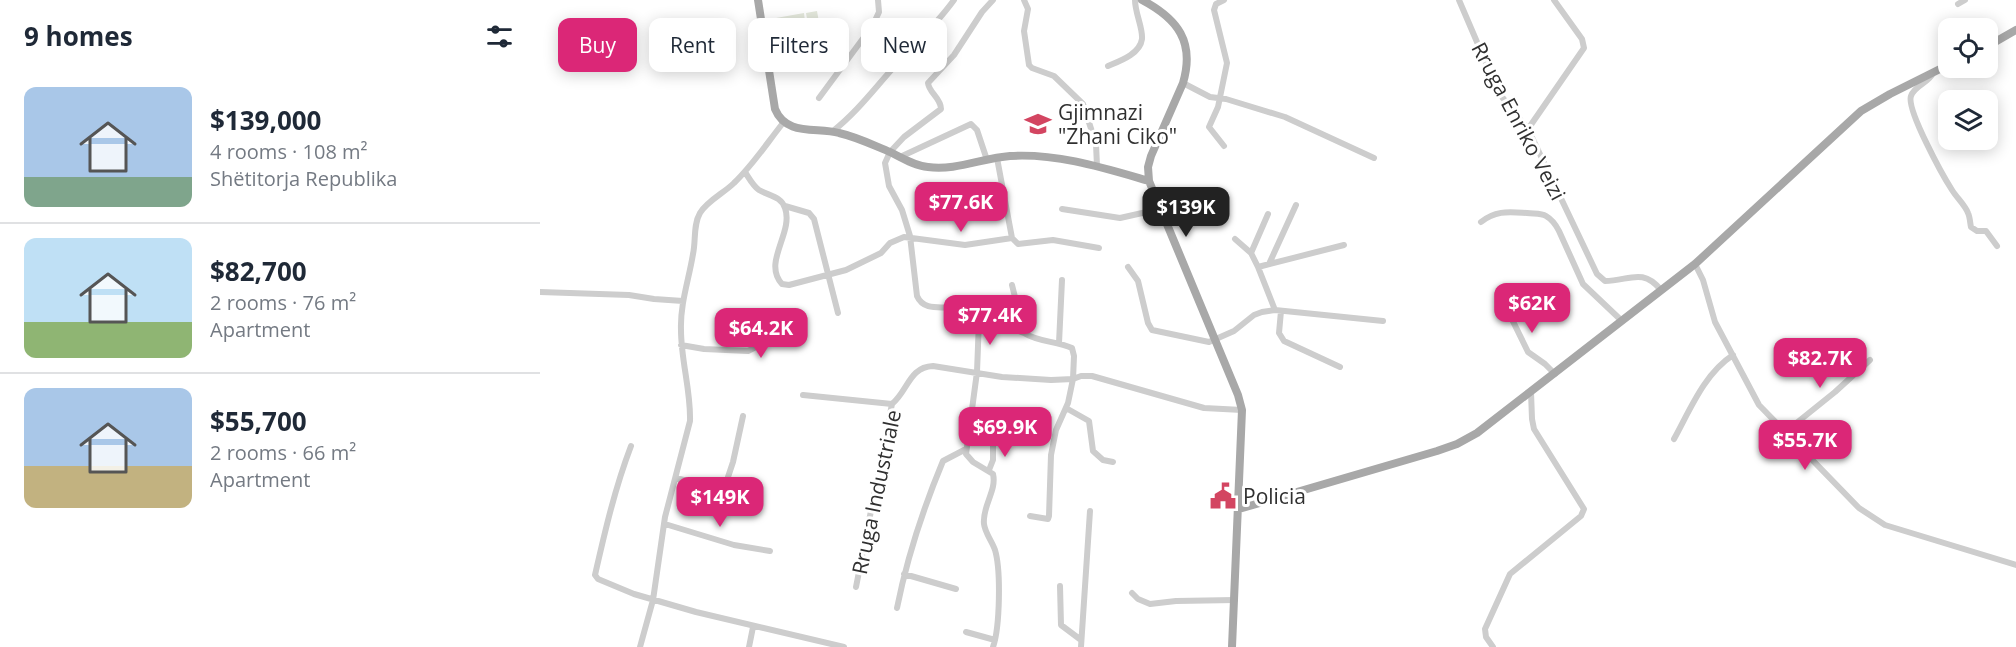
<!DOCTYPE html>
<meta charset="utf-8">
<style>
:root{--surface:#fff;--page:#f6f6f7;--text:#1f2937;--muted:#747a83;--line:#e0e1e3;--accent:#db2777}
body{margin:0;font-family:"Open Sans",sans-serif;background:var(--page);color:var(--text);height:100vh;display:flex;flex-direction:column;font-size:22px;white-space:nowrap}
*{box-sizing:border-box;margin:0}
p{font-size:20px;color:var(--muted)}
.icon{flex:none;width:33px;height:33px;fill:none;stroke:currentColor;stroke-width:2;stroke-linecap:round;stroke-linejoin:round}
.map{position:relative;flex:1;overflow:hidden}
.panel{display:flex;flex-direction:column;background:var(--surface);width:540px}
.panel>*{flex:none}
.guide{position:absolute;left:18px;top:18px;width:570px;height:54px;display:flex;gap:12px}
.controls{position:absolute;left:1398px;top:18px;display:grid;gap:12px}
.controls a{display:grid;place-items:center;width:60px;height:60px;border-radius:12px;background:var(--surface);box-shadow:0 3px 15px #0003;font-size:30px}
.price{position:absolute;translate:-50% -51px;padding:0 14px;border-radius:12px;background:var(--accent);color:#fff;font-size:20px;line-height:39px;filter:drop-shadow(0 2px 3px #0008)}
.price::after{content:'';position:absolute;left:50%;top:36px;width:18px;height:14px;margin-left:-9px;background:inherit;clip-path:polygon(0 0,100% 0,50% 100%)}
.price.on{background:#222;color:#fff}
ul{padding:0;list-style:none}
li{display:flex;align-items:center;gap:18px;height:150px;padding:0 24px}
li+li{border-top:2px solid var(--line)}
li span{display:grid;place-items:center;flex:none;width:168px;height:120px;border-radius:12px;color:#555}
li>.icon{margin-inline-start:auto}
span .icon{width:72px;height:72px;fill:#fffc;stroke-width:1}
li b{font-size:26px}
h2{display:flex;justify-content:space-between;align-items:center;height:72px;padding:0 24px;font-size:26px}
.chip{padding:0 21px;border-radius:12px;background:var(--surface);box-shadow:0 3px 15px #0003;font-size:21px;line-height:54px}
.chip.on{background:var(--accent);color:#fff}
main{display:flex;flex:1;min-height:0}
.map>svg:first-child{display:block}
.green{fill:#e4e8dc}
.lines{fill:none;stroke-linecap:round;stroke-linejoin:round}
.minor{stroke:#cdcdcd;stroke-width:6}
.major{stroke:#a8a8a8;stroke-width:8}
.labels{text-anchor:middle;dominant-baseline:central;stroke-width:6;stroke-linejoin:round;paint-order:stroke}
.poi-label{font-size:21px;fill:#303030;stroke:#fff;text-anchor:start}
.street-label{font-size:21px;fill:#303030;stroke:#fff}
</style>
<main>
<section class="panel">
<h2>9 homes<svg class="icon" aria-label="filters" viewBox="0 0 24 24"><path d="M4 7h16M4 17h16"/><circle cx="9" cy="7" r="2"/><circle cx="15" cy="17" r="2"/></svg></h2>
<ul>
<li><span style="background:linear-gradient(#a9c7e8 75%,#7fa58c 0)"><svg class="icon" aria-label="home" viewBox="0 0 24 24"><path d="M3 11l9-7 9 7M6 9v11h12V9"/></svg></span><div><b>$139,000</b><p>4 rooms · 108 m²</p><p>Shëtitorja Republika</p></div></li>
<li><span style="background:linear-gradient(#bfe0f5 70%,#8fb573 0)"><svg class="icon" aria-label="home" viewBox="0 0 24 24"><path d="M3 11l9-7 9 7M6 9v11h12V9"/></svg></span><div><b>$82,700</b><p>2 rooms · 76 m²</p><p>Apartment</p></div></li>
<li><span style="background:linear-gradient(#a9c7e8 65%,#c2b280 0)"><svg class="icon" aria-label="home" viewBox="0 0 24 24"><path d="M3 11l9-7 9 7M6 9v11h12V9"/></svg></span><div><b>$55,700</b><p>2 rooms · 66 m²</p><p>Apartment</p></div></li>
</ul>
</section>
<div class="map">
<svg width="1476" height="647" viewBox="0 0 1476 647">
<rect width="100%" height="100%" fill="#fff"/>
<path class="green" d="M277 11 280 28 269 30 266 13Z
M264 13 266 30 238 34 236 18Z"/>
<g class="lines">
<path class="minor" d="M453 0 442 12 414 55 388 83C389 93 401 98 401 109L364 137 350 152 345 163 349 186 362 210 370 236 377 296C385 314 406 304 421 309 429 311 434 318 442 321 456 326 470 327 484 333
M484 0 488 9 484 31 489 65 492 68 514 76 543 104 556 144 557 166
M684 0 676 4 674 10 687 63 678 107 669 127 684 146
M919 0 955 84 962 97 988 129 1057 274 1065 281C1089 281 1102 267 1121 290
M1418 4 1425 0
M568 66C580 61 600 54 602 39 603 28 595 13 595 0
M1393 73C1389 83 1375 85 1371 96 1366 109 1403 176 1412 190 1417 198 1425 205 1428 213 1430 217 1430 223 1431 227L1437 231H1446L1457 246
M643 83 670 97 686 99 745 117 834 158
M279 98 333 25 339 12 338 0
M988 129 1044 48 1042 39 1014 0
M293 131C317 112 334 89 354 67 375 44 396 25 414 0
M360 157 431 124 437 130 447 160
M457 158 472 238
M205 172C209 178 213 186 219 190 229 196 241 196 245 208 254 233 222 262 242 284L249 285 306 270 341 253 350 243 364 237 425 245 472 238
M245 206 269 213 274 219 298 313
M522 209 580 218 620 209
M941 222C956 210 969 212 987 213 994 214 1001 213 1006 216 1013 220 1016 225 1019 231L1043 284 1082 321
M472 238 478 244 513 240 559 248
M695 239 711 253 718 267 735 310
M711 253 728 214
M729 264 756 205
M1155 264 1163 280 1175 322 1219 405 1319 508 1345 525 1476 565
M588 267 598 281 608 323 612 330 669 342 694 331 714 315 722 312 735 310 843 321
M718 267 804 245
M0 292 89 295 114 299 143 301
M961 297 988 352 1005 364 1015 374
M741 311 739 333 744 341 800 367
M439 320 437 372 426 454 433 462 453 474C457 491 442 506 444 524 445 533 452 541 455 550 461 570 460 627 453 647
M519 343 522 280
M141 345 164 349 208 351 230 340H253L256 335 244 318
M263 395 352 404
M526 408 549 421 553 451 563 460 573 462
M1244 433 1295 392 1330 360
M1134 439C1150 410 1164 374 1193 355
M91 446C75 488 65 531 55 575L58 579 94 594 156 612 304 647
M449 470 453 460V440
M136 478 179 489 185 486 193 462 203 416
M490 516 508 519 509 516 511 455 516 430 528 403 533 379 541 376H552L664 408 702 410
M125 524 194 545 230 551
M364 574 416 589
M520 586 521 625 541 640
M316 587 352 404C368 391 369 367 393 366L462 377 511 380 533 379 534 356 532 348C516 341 498 342 484 333L472 285
M592 593 598 599 610 604 636 601 695 600
M357 608C367 558 383 509 403 461L426 449
M426 632 455 640
M100 647 113 600 125 517 150 421C151 391 141 361 141 330 140 304 149 279 153 254 156 241 153 225 160 213 167 201 184 193 194 183 213 165 227 143 243 123
M209 647 213 627
M541 647 550 511
M953 647 946 637 945 629 970 574 1041 516 1044 509 994 429 992 419 991 392"/>
<path class="major" d="M218 0 235 109C246 136 276 127 299 133 317 137 333 145 350 152 362 158 375 166 388 167 415 171 443 158 470 156 517 153 564 168 609 181
M602 0C638 19 655 42 643 83L611 156 608 167 609 181 698 395 702 410 692 647
M1448 46 1476 30
M699 509 897 451 917 444 937 433 1155 264 1321 111 1350 94 1408 65"/>
</g>
<defs>
<g id="school-bare" transform="scale(2.07)"><path d="M0-5L7-2L0 1L-7-2ZM-4 1L0 2.5L4 1V4Q0 6-4 4Z" fill="#d34561" stroke="#fff" stroke-width="2.5" paint-order="stroke"/></g>
<g id="civic-bare" transform="scale(2.07)"><path d="M-.6-6.5H3V-4.5H.6V-3L4-1V1h2V6H-6V1h2V-1L-.6-3ZM-1.2 2.5V6h2.4V2.5Z" fill="#d34561" stroke="#fff" stroke-width="2.5" paint-order="stroke"/></g>
</defs>
<g fill-rule="evenodd">
<use href="#school-bare" x="498" y="124"/>
<use href="#civic-bare" x="683" y="496"/>
</g>
<g class="labels">
<g class="poi-label">
<text x="518" y="112">Gjimnazi<tspan x="518" dy="24">"Zhani Ciko"</tspan></text>
<text x="703" y="496">Policia</text>
</g>
<g class="street-label">
<text transform="translate(979 121) rotate(62)">Rruga Enriko Veizi</text>
<text transform="translate(336 492) rotate(-78)">Rruga Industriale</text>
</g>
</g>
</svg>
<div class="controls">
<a><svg class="icon" aria-label="locate" viewBox="0 0 24 24"><circle cx="12" cy="12" r="6"/><path d="M12 2v4M12 18v4M2 12h4M18 12h4"/></svg></a>
<a><svg class="icon" aria-label="layers" viewBox="0 0 24 24"><path d="M12 4l9 5-9 5-9-5zM3 14l9 5 9-5"/></svg></a>
</div>
<b class="price" style="left:421px;top:233px">$77.6K</b>
<b class="price on" style="left:646px;top:238px">$139K</b>
<b class="price" style="left:992px;top:334px">$62K</b>
<b class="price" style="left:450px;top:346px">$77.4K</b>
<b class="price" style="left:221px;top:359px">$64.2K</b>
<b class="price" style="left:1280px;top:389px">$82.7K</b>
<b class="price" style="left:465px;top:458px">$69.9K</b>
<b class="price" style="left:1265px;top:471px">$55.7K</b>
<b class="price" style="left:180px;top:528px">$149K</b>
<div class="guide">
<a class="chip on">Buy</a>
<a class="chip">Rent</a>
<a class="chip">Filters</a>
<a class="chip">New</a>
</div>
</div>
</main>
